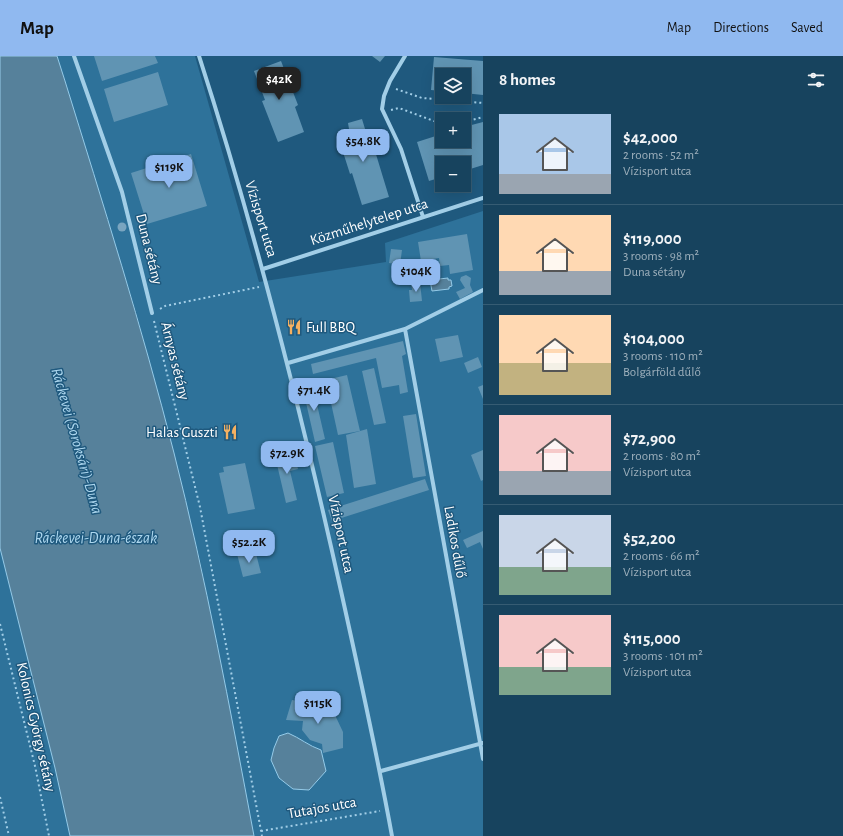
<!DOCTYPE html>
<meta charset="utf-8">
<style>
:root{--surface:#17435e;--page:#244e67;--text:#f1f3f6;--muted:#9eb0bc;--line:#365c73;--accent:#90b9f0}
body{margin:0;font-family:"Alegreya Sans",sans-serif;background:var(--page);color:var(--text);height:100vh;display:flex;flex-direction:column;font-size:15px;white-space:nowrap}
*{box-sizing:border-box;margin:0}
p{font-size:13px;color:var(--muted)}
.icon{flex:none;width:22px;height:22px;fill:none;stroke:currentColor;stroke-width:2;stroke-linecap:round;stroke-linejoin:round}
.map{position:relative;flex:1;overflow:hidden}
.details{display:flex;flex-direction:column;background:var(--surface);width:360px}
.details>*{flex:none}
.controls{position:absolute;left:435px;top:12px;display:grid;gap:8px}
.controls a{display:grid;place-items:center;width:36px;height:36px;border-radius:0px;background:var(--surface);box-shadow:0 4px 16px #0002,0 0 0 1px var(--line);font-size:20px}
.price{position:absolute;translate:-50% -34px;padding:0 9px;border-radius:8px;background:var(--accent);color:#111;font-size:13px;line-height:26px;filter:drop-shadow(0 1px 2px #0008)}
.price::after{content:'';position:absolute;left:50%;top:24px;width:12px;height:9px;margin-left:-6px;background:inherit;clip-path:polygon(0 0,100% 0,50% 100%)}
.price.current{background:#222;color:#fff}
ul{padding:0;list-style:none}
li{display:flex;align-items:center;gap:12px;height:100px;padding:0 16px}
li+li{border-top:1px solid var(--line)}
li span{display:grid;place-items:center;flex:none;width:112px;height:80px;border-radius:0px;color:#555}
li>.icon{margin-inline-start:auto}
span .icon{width:48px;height:48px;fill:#fffc;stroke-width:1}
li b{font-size:17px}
h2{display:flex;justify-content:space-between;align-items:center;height:48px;padding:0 16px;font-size:17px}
header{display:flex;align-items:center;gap:24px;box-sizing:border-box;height:56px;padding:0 20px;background:var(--accent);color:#111}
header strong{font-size:19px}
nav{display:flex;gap:22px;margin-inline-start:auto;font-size:14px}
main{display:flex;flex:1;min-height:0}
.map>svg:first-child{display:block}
.green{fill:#2e729a}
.water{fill:#56819b;stroke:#95cbe9}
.building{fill:#6094b3}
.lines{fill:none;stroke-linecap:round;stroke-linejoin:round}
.path{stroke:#a2cee7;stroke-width:2;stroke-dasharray:2 3;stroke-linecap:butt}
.street{stroke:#a2cee7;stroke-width:4}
.tree{fill:#7aa5c0}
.labels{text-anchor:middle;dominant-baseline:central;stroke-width:3;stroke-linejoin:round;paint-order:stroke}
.street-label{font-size:15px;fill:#fff;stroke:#1f597e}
.poi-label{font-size:15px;fill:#fff;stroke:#1f597e;text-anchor:start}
.water-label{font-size:16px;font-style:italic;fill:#add7ef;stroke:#1f597e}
</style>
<header>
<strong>Map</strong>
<nav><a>Map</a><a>Directions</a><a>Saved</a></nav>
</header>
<main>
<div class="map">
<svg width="483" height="780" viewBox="0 0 483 780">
<rect width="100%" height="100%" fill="#1f597e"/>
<path class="green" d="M57 0H195L259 226 386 206 385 187 483 155V780H254L200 504 174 398 136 256Z
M0 492 55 712 70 780H0Z"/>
<path class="water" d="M0 0H57L65 25C103 148 142 271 174 397 206 523 230 652 254 780H70L55 712 0 492Z
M448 222V224H451L452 230 449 231V233L432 235 430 224Z
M288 677C300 682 309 690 321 694L326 715 309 734 293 733 279 722 271 704 274 692 279 680Z"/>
<path class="building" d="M94 0H155L158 7 102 25Z
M372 0H385L380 6Z
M434 1 483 5V39L464 37V19H442V35L431 34Z
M281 5 298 49 295 51 304 76 278 86 262 45 265 44 254 15Z
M158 16 168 49 114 66 104 33Z
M362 63 372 96 375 95 389 141 362 149 352 117 350 118 337 77 349 73 348 67Z
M483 66V109L464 115V107H442V121L429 125 417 86 442 78V85H464V71Z
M191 98 207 150 147 168 131 117Z
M467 178 473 214 450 218 449 209 440 210 439 202 421 205 418 186Z
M391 193 402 194 400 209 389 207Z
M466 219 471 222 470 229 473 236 460 243 456 236 465 232 460 224 461 221Z
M420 226 422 245 410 246 409 234H412L411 227Z
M458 279 463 301 440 306 435 283Z
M403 285 406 298 402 300 408 336 400 338 399 329 382 332 376 302 313 318 311 308Z
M478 301 482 311 468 317 464 307Z
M374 312 386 367 374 369 362 315Z
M347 319 360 375 338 379 326 324Z
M312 327 325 383 315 386 302 329Z
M483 329V343L478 331Z
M416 358 426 420 413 422 403 360Z
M367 373 376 428 354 432 346 379Z
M333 386 344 437 327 441 315 390Z
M483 394V424L481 425 471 399Z
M294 396 298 413 290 415 297 444 286 447 275 400Z
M245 407 255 453 228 458 219 417 224 416 223 411Z
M425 423 429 434 332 465 328 454Z
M483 475V493L480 486 467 492 463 484Z
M255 494 261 517 243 521 237 498Z
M292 644 310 647 334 657 343 676V692L323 697 322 688 310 684 302 674 303 665 286 664Z"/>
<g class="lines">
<path class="path" d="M396 33 422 42 483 47
M391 54 399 52 442 68
M464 66 483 61
M160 253 165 250 259 231
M154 265 200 451 262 780
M0 568 35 710 49 780
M0 741 9 780
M261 775 380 755"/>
<path class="street" d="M74 0 122 136 152 257
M199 0C256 176 301 355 341 535 359 616 377 698 392 780
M405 0 390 25 384 40 382 53 401 93 423 161
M263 213 483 142
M405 273 483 703
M288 307 405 273 483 234
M381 715 483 687"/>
</g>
<circle class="tree" cx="122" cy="171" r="4.5"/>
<defs>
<g id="restaurant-bare" transform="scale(1.2)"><path d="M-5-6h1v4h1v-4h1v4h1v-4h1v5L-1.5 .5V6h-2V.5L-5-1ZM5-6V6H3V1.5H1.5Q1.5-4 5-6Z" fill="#f6b161" stroke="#1f597e" stroke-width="2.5" paint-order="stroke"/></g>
</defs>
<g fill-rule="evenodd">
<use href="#restaurant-bare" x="294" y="271"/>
<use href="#restaurant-bare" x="230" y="376"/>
</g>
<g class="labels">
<g class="street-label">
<text transform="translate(261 163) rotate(73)">Vízisport utca</text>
<text transform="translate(369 166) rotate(-18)">Közműhelytelep utca</text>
<text transform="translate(149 193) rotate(76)">Duna sétány</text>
<text transform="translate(175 305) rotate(76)">Árnyas sétány</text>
<text transform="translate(341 478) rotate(78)">Vízisport utca</text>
<text transform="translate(455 486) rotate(80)">Ladikos dűlő</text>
<text transform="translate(36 671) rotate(77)">Kolonics György sétány</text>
<text transform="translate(322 752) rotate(-10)">Tutajos utca</text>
</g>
<g class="poi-label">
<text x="306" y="271">Full BBQ</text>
<text x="218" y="376" text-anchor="end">Halas Guszti</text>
</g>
<g class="water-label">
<text transform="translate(77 385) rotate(74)">Ráckevei (Soroksári)-Duna</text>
<text x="96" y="482">Ráckevei-Duna-észak</text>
</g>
</g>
</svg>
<div class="controls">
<a><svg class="icon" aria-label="layers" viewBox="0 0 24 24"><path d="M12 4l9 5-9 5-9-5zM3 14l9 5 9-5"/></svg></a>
<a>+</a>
<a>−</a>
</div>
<b class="price current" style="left:279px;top:45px">$42K</b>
<b class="price" style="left:363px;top:107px">$54.8K</b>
<b class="price" style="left:169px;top:133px">$119K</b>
<b class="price" style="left:416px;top:237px">$104K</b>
<b class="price" style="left:314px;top:356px">$71.4K</b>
<b class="price" style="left:287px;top:419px">$72.9K</b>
<b class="price" style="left:249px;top:508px">$52.2K</b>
<b class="price" style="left:318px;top:669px">$115K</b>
</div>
<section class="details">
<h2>8 homes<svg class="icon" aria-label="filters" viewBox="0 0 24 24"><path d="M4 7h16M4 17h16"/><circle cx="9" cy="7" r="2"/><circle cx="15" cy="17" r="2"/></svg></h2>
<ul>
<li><span style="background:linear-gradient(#a9c7e8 75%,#9aa5b1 0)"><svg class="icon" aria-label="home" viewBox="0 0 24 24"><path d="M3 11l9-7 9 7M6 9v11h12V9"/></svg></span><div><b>$42,000</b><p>2 rooms · 52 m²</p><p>Vízisport utca</p></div></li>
<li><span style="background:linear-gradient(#ffd9b3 70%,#9aa5b1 0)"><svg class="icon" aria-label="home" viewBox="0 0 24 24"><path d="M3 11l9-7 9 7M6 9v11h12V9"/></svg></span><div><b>$119,000</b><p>3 rooms · 98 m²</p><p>Duna sétány</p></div></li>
<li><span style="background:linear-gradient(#ffd9b3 60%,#c2b280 0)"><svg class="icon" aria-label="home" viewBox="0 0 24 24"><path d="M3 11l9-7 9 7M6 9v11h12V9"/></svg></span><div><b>$104,000</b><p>3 rooms · 110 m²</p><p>Bolgárföld dűlő</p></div></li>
<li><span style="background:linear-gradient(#f6c9c9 70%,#9aa5b1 0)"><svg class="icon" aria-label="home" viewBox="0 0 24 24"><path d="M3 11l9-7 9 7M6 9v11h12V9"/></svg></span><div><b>$72,900</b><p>2 rooms · 80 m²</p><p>Vízisport utca</p></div></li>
<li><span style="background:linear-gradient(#c9d6e8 65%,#7fa58c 0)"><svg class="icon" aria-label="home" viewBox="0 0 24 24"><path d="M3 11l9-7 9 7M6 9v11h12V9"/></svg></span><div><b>$52,200</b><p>2 rooms · 66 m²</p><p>Vízisport utca</p></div></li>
<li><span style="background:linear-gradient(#f6c9c9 65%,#7fa58c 0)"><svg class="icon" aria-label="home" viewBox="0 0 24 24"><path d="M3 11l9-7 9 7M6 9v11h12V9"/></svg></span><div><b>$115,000</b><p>3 rooms · 101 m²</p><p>Vízisport utca</p></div></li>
</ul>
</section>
</main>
